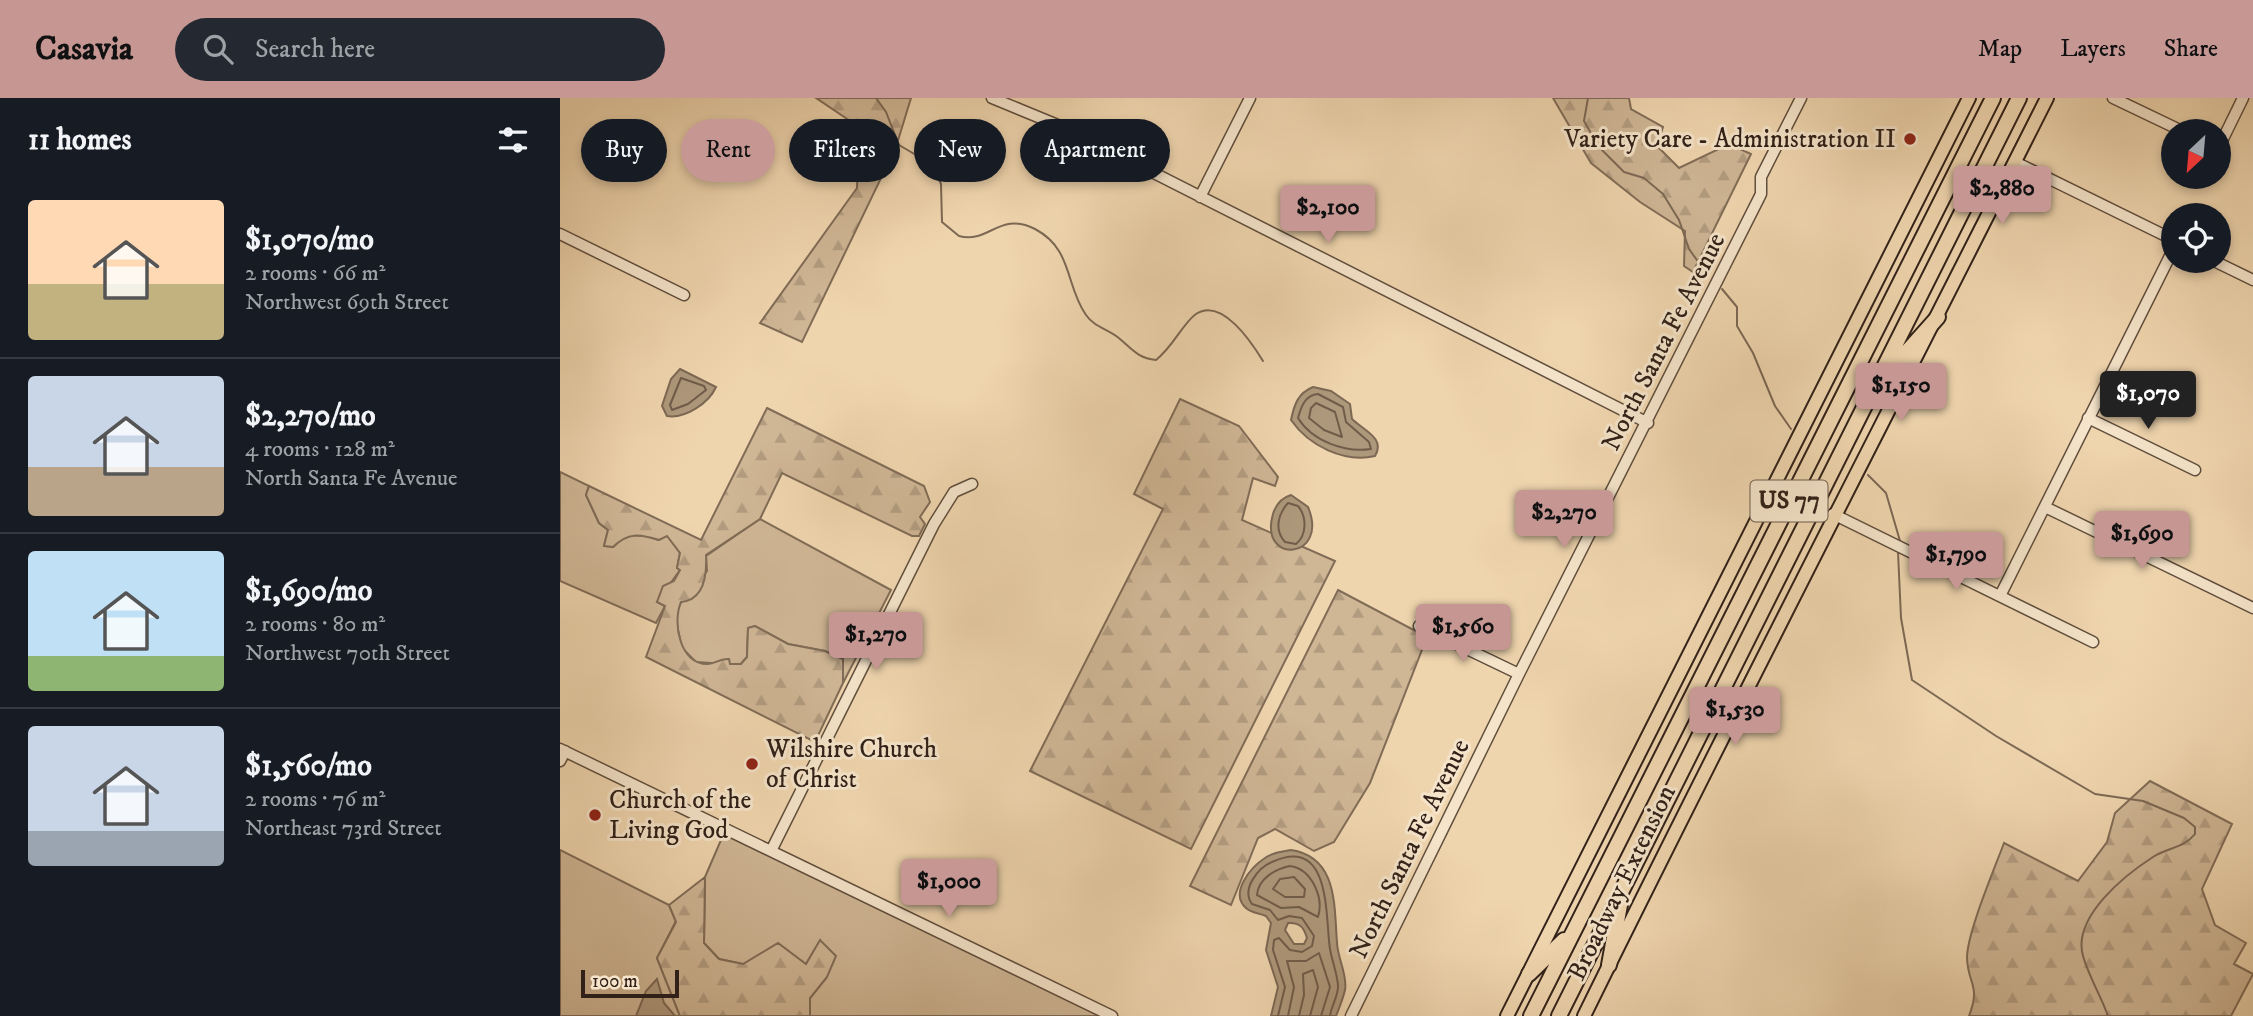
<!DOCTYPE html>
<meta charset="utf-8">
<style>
:root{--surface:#171b24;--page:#242831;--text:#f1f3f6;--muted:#9ea1a6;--line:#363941;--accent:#c59692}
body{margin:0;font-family:"IM FELL DW Pica",serif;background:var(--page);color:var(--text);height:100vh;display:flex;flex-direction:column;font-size:26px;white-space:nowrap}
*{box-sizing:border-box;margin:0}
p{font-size:23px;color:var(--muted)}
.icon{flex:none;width:38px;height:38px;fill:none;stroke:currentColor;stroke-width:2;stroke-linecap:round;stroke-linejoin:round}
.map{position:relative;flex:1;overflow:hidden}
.sheet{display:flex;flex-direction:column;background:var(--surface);width:560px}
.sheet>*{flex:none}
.banner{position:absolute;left:21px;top:21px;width:665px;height:63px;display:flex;gap:14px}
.needle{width:46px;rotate:206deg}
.fabs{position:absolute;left:1601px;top:21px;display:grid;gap:14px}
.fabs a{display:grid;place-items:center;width:70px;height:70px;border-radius:50%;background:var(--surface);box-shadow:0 4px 10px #0003;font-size:35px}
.scale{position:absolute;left:21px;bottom:18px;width:98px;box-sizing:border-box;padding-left:7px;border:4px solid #312119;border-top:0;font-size:19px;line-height:24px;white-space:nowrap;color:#312119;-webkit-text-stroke:5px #f5e4ca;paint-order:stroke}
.price{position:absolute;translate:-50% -60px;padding:0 16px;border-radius:7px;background:var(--accent);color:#111;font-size:23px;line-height:46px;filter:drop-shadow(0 2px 4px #0008)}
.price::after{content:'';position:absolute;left:50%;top:42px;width:21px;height:16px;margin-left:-10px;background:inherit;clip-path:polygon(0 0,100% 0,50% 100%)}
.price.on{background:#222;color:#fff}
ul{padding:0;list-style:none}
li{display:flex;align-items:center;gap:21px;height:175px;padding:0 28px}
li+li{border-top:2px solid var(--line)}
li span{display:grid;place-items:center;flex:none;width:196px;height:140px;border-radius:7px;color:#555}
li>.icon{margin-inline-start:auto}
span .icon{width:84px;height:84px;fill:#fffc;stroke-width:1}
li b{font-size:30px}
h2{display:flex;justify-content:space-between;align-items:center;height:84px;padding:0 28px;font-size:30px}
.chip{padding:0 24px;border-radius:32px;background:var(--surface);box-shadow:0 4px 10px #0003;font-size:24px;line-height:63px}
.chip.on{background:var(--accent);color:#111}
header{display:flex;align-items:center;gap:42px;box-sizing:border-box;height:98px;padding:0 35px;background:var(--accent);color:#111}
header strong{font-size:33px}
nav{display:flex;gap:38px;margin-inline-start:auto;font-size:24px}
.search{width:490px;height:63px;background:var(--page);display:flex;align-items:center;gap:18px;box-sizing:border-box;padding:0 24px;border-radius:38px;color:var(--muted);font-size:26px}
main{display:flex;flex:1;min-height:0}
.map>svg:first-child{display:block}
.green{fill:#cfb695;stroke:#806c57;stroke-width:2}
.forest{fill:url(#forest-firs);stroke:#806c57;stroke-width:2}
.water{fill:#ae987b;stroke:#7c6854;stroke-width:2;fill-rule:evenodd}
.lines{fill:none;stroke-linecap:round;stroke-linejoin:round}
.shore{stroke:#705c4a;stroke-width:2}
.stream{stroke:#7c6854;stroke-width:2}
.minor-casing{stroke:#604e3e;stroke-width:13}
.major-casing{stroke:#312119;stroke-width:16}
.highway-casing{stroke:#312119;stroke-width:18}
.minor{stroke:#f5e4ca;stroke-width:10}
.major{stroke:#efd5ae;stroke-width:12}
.highway{stroke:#efd5ae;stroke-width:14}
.poi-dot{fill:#8f2418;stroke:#f5e4ca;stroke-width:2.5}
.labels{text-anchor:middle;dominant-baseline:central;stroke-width:6;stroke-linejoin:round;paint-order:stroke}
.shield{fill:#f5e4ca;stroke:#6c5c4e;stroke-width:2}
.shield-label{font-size:24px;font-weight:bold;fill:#312119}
.poi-label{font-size:26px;fill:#312119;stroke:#f5e4ca;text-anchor:start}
.street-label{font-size:26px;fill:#312119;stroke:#f5e4ca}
</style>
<header>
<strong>Casavia</strong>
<div class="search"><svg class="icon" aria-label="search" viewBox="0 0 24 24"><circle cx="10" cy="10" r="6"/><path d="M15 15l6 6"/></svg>Search here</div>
<nav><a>Map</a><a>Layers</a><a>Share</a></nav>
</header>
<main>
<section class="sheet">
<h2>11 homes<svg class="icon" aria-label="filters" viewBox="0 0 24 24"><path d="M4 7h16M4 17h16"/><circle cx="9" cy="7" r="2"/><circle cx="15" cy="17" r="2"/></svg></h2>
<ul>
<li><span style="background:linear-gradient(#ffd9b3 60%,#c2b280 0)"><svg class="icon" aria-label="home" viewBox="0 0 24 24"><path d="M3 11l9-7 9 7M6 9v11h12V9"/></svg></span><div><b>$1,070/mo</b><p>2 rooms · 66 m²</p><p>Northwest 69th Street</p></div></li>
<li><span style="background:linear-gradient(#c9d6e8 65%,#b9a48a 0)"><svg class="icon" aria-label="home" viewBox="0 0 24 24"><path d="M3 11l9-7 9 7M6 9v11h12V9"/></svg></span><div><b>$2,270/mo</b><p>4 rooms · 128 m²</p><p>North Santa Fe Avenue</p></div></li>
<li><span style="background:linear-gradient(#bfe0f5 75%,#8fb573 0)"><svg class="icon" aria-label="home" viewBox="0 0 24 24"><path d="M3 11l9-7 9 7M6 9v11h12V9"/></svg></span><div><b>$1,690/mo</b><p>2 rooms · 80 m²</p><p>Northwest 70th Street</p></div></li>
<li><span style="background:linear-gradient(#c9d6e8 75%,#9aa5b1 0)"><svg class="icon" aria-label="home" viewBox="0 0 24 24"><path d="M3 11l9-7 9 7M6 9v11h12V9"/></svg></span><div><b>$1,560/mo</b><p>2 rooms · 76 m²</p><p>Northeast 73rd Street</p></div></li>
</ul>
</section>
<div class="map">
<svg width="1693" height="918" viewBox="0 0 1693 918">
<defs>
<pattern id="forest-firs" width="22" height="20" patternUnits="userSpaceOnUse" patternTransform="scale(1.75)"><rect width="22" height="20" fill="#cfb695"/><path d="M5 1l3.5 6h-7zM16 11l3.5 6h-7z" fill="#b29c80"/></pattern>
</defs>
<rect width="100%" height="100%" fill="#efd5ae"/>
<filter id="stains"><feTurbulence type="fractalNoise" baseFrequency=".00286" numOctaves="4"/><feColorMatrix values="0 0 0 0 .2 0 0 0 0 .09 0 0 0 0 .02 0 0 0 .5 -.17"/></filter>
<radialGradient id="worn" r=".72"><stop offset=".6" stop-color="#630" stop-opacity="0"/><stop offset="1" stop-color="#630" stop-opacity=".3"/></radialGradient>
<path class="green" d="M0 374 29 388 26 397 39 425 48 432 44 448 53 449C68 434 80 436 99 442L107 437 120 455 117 470 120 472 97 504 105 508 96 525 0 483Z
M200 421 331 492 283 585V561L265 553 228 546 195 528 188 530 187 559 180 567 136 564 122 550 115 519 121 504 147 473 146 458Z
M164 735 543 918H250V900L267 879 260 843 246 866H183L159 861 144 845 145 779Z
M0 752 109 807 116 823 97 860 120 918H0Z"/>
<path class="forest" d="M256 0H351L336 49 242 244 200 225 297 90 299 29Z
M993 0H1069L1071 11 1103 29 1097 48 1119 70 1169 46 1191 56 1133 174 1124 168 1125 133 1080 104 1031 65Z
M620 301 679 328 718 379 715 388 693 380 682 422 775 463 631 751 470 673 603 411 574 396Z
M207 310 364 388 370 404 360 419 365 426 359 438H352L222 375 200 421 146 457C147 477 144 502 121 504 112 525 120 567 148 566 155 566 160 560 169 561L170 566H181L187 559 188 530 195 528 228 546 265 553 283 561V585L255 644 86 559 105 508 97 504 103 488 114 483 120 472 117 470 120 455 107 438 99 442C80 436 68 434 53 449L44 448 48 432 39 425 26 397 29 388 141 442Z
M778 492 867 539 810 685 774 744 754 753 715 731 698 740 671 807 630 788Z
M1590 683 1672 726 1642 791 1655 827 1686 845 1674 866 1693 876 1671 918H1409C1421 887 1408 887 1407 860 1407 835 1434 772 1444 745L1518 783 1547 744 1555 715Z
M145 779 144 845 159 861 183 866 218 845 246 866 260 842 276 858 267 879 250 900V918H120L97 860 116 824 109 807Z"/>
<path class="water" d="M120 271 156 289C149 305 125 321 107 318L102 308 111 281Z
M753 289 771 293 790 306 792 321C803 332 826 340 815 358 784 365 749 348 731 322 734 307 738 295 753 289Z
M731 397 748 409C770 462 698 467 713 416 716 406 721 400 731 397Z
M731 752C778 759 774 808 777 844 777 859 788 878 785 892 783 901 779 910 776 918H711L718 889 706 852 711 825 706 818C700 815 691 815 686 810 669 795 691 769 705 760 712 754 722 754 731 752ZM728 825C740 824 744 830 747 840L744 846H734L725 832Z
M97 881 104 905 115 918H76L86 893Z"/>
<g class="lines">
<path class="shore" d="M121 280 144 288 146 292 128 306 112 312 110 307Z
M758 296 783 309 786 324 809 344 811 351C785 355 752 343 738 320 741 309 745 297 758 296Z
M756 305 775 314 782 339 764 332 749 320 751 310Z
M728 405 738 408C747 419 747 437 736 446L725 444C714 432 718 416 728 405Z
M730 768C752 771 764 800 758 819L739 809 721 810 697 797C698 781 715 771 730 768Z
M734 779 745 791 744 799H725L713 791 720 781Z
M718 918 725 889 713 852 714 842 719 840 730 852 742 854 752 848 754 838 742 820 729 818 718 822 710 812 692 806C681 791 698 770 712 764 772 736 765 820 770 851 772 863 777 875 778 887 779 897 771 908 770 918
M728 918 734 889 727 863H746L759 855 770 889 761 918
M739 918 744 897 743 876 753 872 758 889 750 918"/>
<path class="stream" d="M316 0 326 14 339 47 373 67 381 86 382 124 399 138C429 146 439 113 475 131 513 151 505 187 526 217 535 230 549 231 560 241 573 252 578 260 596 262 613 249 623 225 636 216 662 199 692 245 703 263
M1028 0 1024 23 1039 49 1064 74 1084 80 1103 96 1119 122 1129 151 1144 172
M1162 191 1177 209V228L1193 255 1215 308 1231 331
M1308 377 1326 395 1340 443
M1338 454 1341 520 1352 582 1436 638 1535 696 1583 703 1624 720 1635 729V736C1624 750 1607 750 1593 759 1565 777 1512 819 1523 858 1529 879 1541 898 1548 918"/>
<g class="minor-casing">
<path id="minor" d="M432 0 505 30 1088 325
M1553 0 1622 33
M1659 49 1683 0
M1455 64 1614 142
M640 99 690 0
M0 136 124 197
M1654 163 1693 182
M1528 320 1635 372
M1485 409 1693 510
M1273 416 1533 544
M1440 498 1614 150
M859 528 959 576
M0 651 552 918
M0 663 5 653
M212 751 374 426 394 394 412 386
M791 918 959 576 1201 96V79L1241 0"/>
</g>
<g class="major-casing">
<path id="major" d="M947 918 1409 0
M1024 918C1175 610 1333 306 1487 0"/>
</g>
<g class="highway-casing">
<path id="highway" d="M1327 276 1378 219
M1049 867 1060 807
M969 876 1004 842
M971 918 1433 0
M999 918 1459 0"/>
</g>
<use href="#minor" class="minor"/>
<use href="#major" class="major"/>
<use href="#highway" class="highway"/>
</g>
<g class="poi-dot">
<circle cx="1350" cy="41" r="7"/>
<circle cx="192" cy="666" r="7"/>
<circle cx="35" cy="717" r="7"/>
</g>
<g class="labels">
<rect class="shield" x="1190.5" y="382.5" width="77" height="41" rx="5"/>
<g class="shield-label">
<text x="1229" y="403">US 77</text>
</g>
<g class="poi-label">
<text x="1336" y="41" text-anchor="end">Variety Care - Administration II</text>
<text x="206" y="651">Wilshire Church<tspan x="206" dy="30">of Christ</tspan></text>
<text x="49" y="702">Church of the<tspan x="49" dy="30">Living God</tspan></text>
</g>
<g class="street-label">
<text transform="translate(1104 244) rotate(-63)">North Santa Fe Avenue</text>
<text transform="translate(850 751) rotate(-64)">North Santa Fe Avenue</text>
<text transform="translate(1062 785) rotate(-64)">Broadway Extension</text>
</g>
</g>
<rect width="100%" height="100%" filter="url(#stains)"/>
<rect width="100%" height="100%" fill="url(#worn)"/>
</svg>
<div class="fabs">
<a><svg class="needle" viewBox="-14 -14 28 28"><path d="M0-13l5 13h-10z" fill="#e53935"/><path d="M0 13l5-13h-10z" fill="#9ea1a6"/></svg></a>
<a><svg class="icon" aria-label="locate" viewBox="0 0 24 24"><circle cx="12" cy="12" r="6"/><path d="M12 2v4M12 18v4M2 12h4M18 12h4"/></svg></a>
</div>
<div class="scale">100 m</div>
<b class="price" style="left:1442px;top:128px">$2,880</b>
<b class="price" style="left:768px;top:147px">$2,100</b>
<b class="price" style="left:1341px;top:325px">$1,150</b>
<b class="price on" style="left:1588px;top:333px">$1,070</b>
<b class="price" style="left:1004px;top:452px">$2,270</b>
<b class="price" style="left:1582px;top:473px">$1,690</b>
<b class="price" style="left:1396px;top:494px">$1,790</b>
<b class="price" style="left:903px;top:566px">$1,560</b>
<b class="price" style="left:316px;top:574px">$1,270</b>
<b class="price" style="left:1175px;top:649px">$1,530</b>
<b class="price" style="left:389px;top:821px">$1,000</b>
<div class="banner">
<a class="chip">Buy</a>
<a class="chip on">Rent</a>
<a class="chip">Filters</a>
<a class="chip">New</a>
<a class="chip">Apartment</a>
</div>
</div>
</main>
